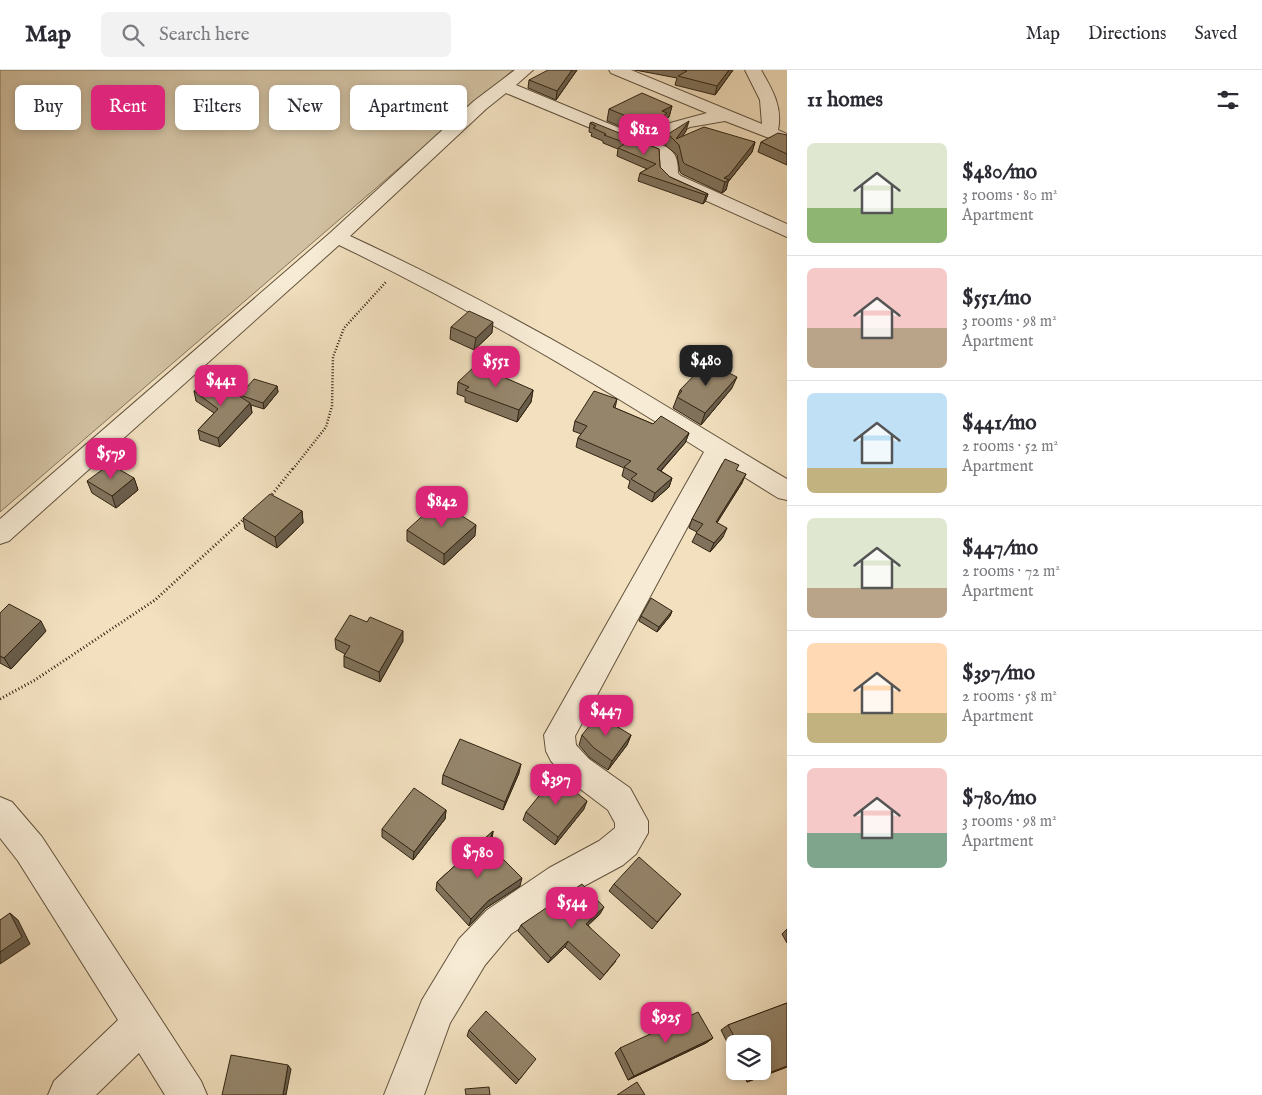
<!DOCTYPE html>
<meta charset="utf-8">
<style>
:root{--surface:#fff;--page:#f2f2f3;--text:#2b2b33;--muted:#7c7c81;--line:#e1e1e2;--accent:#db2777}
body{margin:0;font-family:"IM FELL English",serif;background:var(--page);color:var(--text);height:100vh;display:flex;flex-direction:column;font-size:19px;white-space:nowrap}
*{box-sizing:border-box;margin:0}
p{font-size:16px;color:var(--muted)}
.icon{flex:none;width:28px;height:28px;fill:none;stroke:currentColor;stroke-width:2;stroke-linecap:round;stroke-linejoin:round}
.map{position:relative;flex:1;overflow:hidden}
.drawer{display:flex;flex-direction:column;background:var(--surface);width:475px}
.drawer>*{flex:none}
.guide{position:absolute;left:15px;top:15px;width:475px;height:45px;display:flex;gap:10px}
.buttons{position:absolute;left:726px;top:965px;display:grid;gap:10px}
.buttons a{display:grid;place-items:center;width:45px;height:45px;border-radius:8px;background:var(--surface);box-shadow:0 2px 8px #0003;font-size:25px}
.price{position:absolute;translate:-50% -42px;padding:0 11px;border-radius:10px;background:var(--accent);color:#fff;font-size:16px;line-height:32px;filter:drop-shadow(0 1px 2px #0008)}
.price::after{content:'';position:absolute;left:50%;top:30px;width:15px;height:11px;margin-left:-8px;background:inherit;clip-path:polygon(0 0,100% 0,50% 100%)}
.price.selected{background:#222;color:#fff}
ul{padding:0;list-style:none}
li{display:flex;align-items:center;gap:15px;height:125px;padding:0 20px}
li+li{border-top:1px solid var(--line)}
li span{display:grid;place-items:center;flex:none;width:140px;height:100px;border-radius:8px;color:#555}
li>.icon{margin-inline-start:auto}
span .icon{width:60px;height:60px;fill:#fffc;stroke-width:1}
li b{font-size:21px}
h2{display:flex;justify-content:space-between;align-items:center;height:60px;padding:0 20px;font-size:21px}
.chip{padding:0 18px;border-radius:8px;background:var(--surface);box-shadow:0 2px 8px #0003;font-size:18px;line-height:45px}
.chip.selected{background:var(--accent);color:#fff}
header{display:flex;align-items:center;gap:30px;box-sizing:border-box;height:70px;padding:0 25px;background:var(--surface);border-bottom:1px solid var(--line)}
header strong{font-size:24px}
nav{display:flex;gap:28px;margin-inline-start:auto;font-size:18px}
.search{width:350px;height:45px;background:var(--page);display:flex;align-items:center;gap:12px;box-sizing:border-box;padding:0 18px;border-radius:8px;color:var(--muted);font-size:19px}
main{display:flex;flex:1;min-height:0}
.map>svg:first-child{display:block}
.green{fill:#d1c0a1;stroke:#817259}
.lines{fill:none;stroke-linecap:round;stroke-linejoin:round}
.street-casing{stroke:#61523c;stroke-width:2}
.path-far1{stroke:#312311;stroke-width:2.5;stroke-dasharray:1 2;stroke-linecap:butt}
.path{stroke:#312311;stroke-width:3;stroke-dasharray:1 2.5;stroke-linecap:butt}
.street{fill:#f7ebd5;fill-rule:evenodd}
.wall{fill:#80725c;stroke:#312311}
.shaded-wall{fill:#685d4b;stroke:#312311}
.building{fill:#95856b;stroke:#312311}
</style>
<header>
<strong>Map</strong>
<div class="search"><svg class="icon" aria-label="search" viewBox="0 0 24 24"><circle cx="10" cy="10" r="6"/><path d="M15 15l6 6"/></svg>Search here</div>
<nav><a>Map</a><a>Directions</a><a>Saved</a></nav>
</header>
<main>
<div class="map">
<svg width="787" height="1025" viewBox="0 0 787 1025">
<rect width="100%" height="100%" fill="#f2e0bf"/>
<filter id="stains"><feTurbulence type="fractalNoise" baseFrequency=".004" numOctaves="4"/><feColorMatrix values="0 0 0 0 .2 0 0 0 0 .09 0 0 0 0 .02 0 0 0 .5 -.17"/></filter>
<radialGradient id="worn" r=".72"><stop offset=".6" stop-color="#630" stop-opacity="0"/><stop offset="1" stop-color="#630" stop-opacity=".3"/></radialGradient>
<path class="green" d="M0 0H513L0 442Z"/>
<g class="lines">
<g class="street-casing">
<path id="street" d="M515 0H533L516 15 648 70 670 53 707 43 611 3 609 0H631L762 54 760 30 745 0H761C772 19 783 37 778 60L787 64V75L725 51 690 57 674 65 662 75C676 81 678 89 678 103L681 106 787 154V167L669 114 660 105V90L658 86 506 23 486 39 350 166C432 204 513 247 592 292 658 330 722 371 787 409V430L778 428 722 393 575 666 576 675 589 689 630 718 648 751V763L636 784 623 795 573 822 511 864 485 895 450 953 424 1025H384L422 930 459 869 487 840 549 798 599 771 615 758V753L608 740 567 709 551 691 546 681 544 665 704 382C585 307 466 236 339 175L9 471 0 474V449L330 163 474 31Z
M0 727 12 732 42 767 155 940 201 1011 207 1025H165L139 983 96 1025H48L54 1011 118 950 18 791 0 768Z"/>
</g>
<path class="path-far1" d="M293 399 326 357 332 336 333 287 344 258 386 212"/>
<path class="path" d="M270 427 294 397
M0 629 35 610 155 530 246 447"/>
<use href="#street" class="street"/>
</g>
<path class="wall" d="M577 0 556 30 528 18 529 10Z
M635 0H733L715 25 675 15 677 8Z
M672 36 669 47 666 49 665 54 648 68 607 51 609 39Z
M590 53 659 79 660 97 670 107 708 124 705 132 703 134 638 111 640 103 647 99 617 86 618 79 603 73V71L591 66 592 63 589 62Z
M686 61 682 66 755 72 752 82 728 112 726 120 722 123 682 104 680 102 677 85 665 75 668 64Z
M787 65V95L758 82 761 72Z
M451 257 492 263 474 280 450 269Z
M458 312 533 320 531 332 517 352 465 332V327L457 324Z
M277 316 278 322 264 339 251 335 252 343 220 377 200 370 198 360 214 343 196 331 194 321 240 327V325Z
M732 318 701 355 673 338 680 320Z
M617 329 615 338 653 354 689 363 685 373 661 401 672 408 669 417 652 432 628 418 630 411 622 406 624 398 576 377 578 368 581 364 573 361 575 351Z
M737 400 742 413 717 452 723 467 710 482 692 472 697 462 689 458 692 449Z
M134 408 138 420 116 438 92 423 87 411Z
M302 441 303 453 277 478 245 459 243 448Z
M407 460 475 466 444 495 407 471Z
M672 541 670 546 657 562 639 551 641 546Z
M0 543 46 561 11 599 0 593Z
M367 552 403 571 380 612 344 597V586L345 584 336 579 335 569Z
M582 665H631L627 675 608 700 590 688 579 675Z
M519 703 503 740 442 714 443 705Z
M584 739 555 775 523 750 526 742Z
M446 740 445 749 413 790 382 767V759Z
M493 761 492 769 480 797 520 816 486 838 469 856 436 820 437 812Z
M614 814 681 824 652 859 609 821Z
M550 838 600 844 588 855 616 891 600 910 565 877 548 893 518 861 521 855Z
M787 859V873L782 864Z
M787 933V997L747 1012 742 1001H762V974H735V988L721 960 728 955Z
M469 960 532 993 516 1014 467 966Z
M713 968 706 973 628 1010 615 983 620 978Z"/>
<path class="shaded-wall" d="M572 0H577L556 30 557 21Z
M729 0H733L715 25 717 16Z
M672 36 669 47 666 49 665 54 648 68 650 56 662 41Z
M689 51 686 61 678 73 676 69Z
M755 72 752 82 728 112 726 120 722 123 725 112 724 108Z
M708 124 705 132 703 134 706 125Z
M493 252 492 263 474 280 476 268Z
M737 307 732 318 701 355 705 343Z
M277 316 278 322 264 339 263 333Z
M533 320 531 332 517 352 519 340Z
M250 333 252 343 220 377 218 368Z
M689 363 685 373 654 408 657 399Z
M746 404 742 413 712 461 716 452Z
M134 408 138 420 116 438 112 426Z
M672 408 669 417 652 432 655 423Z
M302 441 303 453 277 478 275 467Z
M476 455 475 466 444 495V484Z
M727 458 723 467 710 482 714 473Z
M672 541 670 546 657 562 659 557Z
M41 551 46 561 11 599 4 588Z
M403 561V571L380 612 379 602Z
M631 665 627 675 608 700 612 691Z
M521 694 519 703 503 740 505 732Z
M587 731 584 739 555 775 558 767Z
M446 740 445 749 413 790 414 782Z
M493 761 492 769 475 808 477 801Z
M522 808 520 816 486 838 469 856 471 849 488 831Z
M604 837 600 844 583 860 586 854Z
M10 843 18 850 30 874 0 894V882Z
M568 871 565 877 548 893 551 888Z
M713 968 706 973 628 1010 634 1006Z
M288 995 291 999 286 1025H283Z
M787 996V997L747 1012 755 1008Z"/>
<path class="building" d="M548 0H572L557 21 529 10Z
M682 0H729L717 16 678 6 687 1Z
M642 23 672 36 662 41 667 43 650 56 609 39Z
M689 51 676 69 704 57 755 72 729 105 724 108 729 110 725 112 685 94 683 92 679 75 668 64Z
M592 52 659 79 660 97 670 107 708 124 706 125 640 103 656 94 618 78 626 73 604 65 606 64 593 58 596 56 590 53Z
M778 63 787 65V84L761 72Z
M469 241 493 252 476 268 451 257Z
M707 292 737 307 705 343 677 327 682 321 680 320Z
M476 295 533 320 519 340 465 320 469 317 458 312Z
M213 309 250 333 218 368 198 360 218 339 194 321Z
M254 309 277 316 263 333 240 325Z
M594 321 617 329 613 337 653 354 661 346 689 363 657 399 672 408 655 423 631 409 637 404 624 397 631 391 578 368 587 356 575 351Z
M725 389 739 395 736 400 746 404 716 452 727 458 714 473 696 463 703 454 692 449Z
M110 394 134 408 112 426 87 411Z
M270 424 302 441 275 467 243 448Z
M439 431 476 455 444 484 407 460Z
M651 528 672 541 659 557 641 546Z
M9 534 41 551 4 588 0 586V543Z
M350 545 367 552 370 547 403 561 379 602 344 586 350 576 335 569Z
M598 645 631 665 612 691 594 678 582 665Z
M460 669 521 694 505 732 443 705Z
M555 706 587 731 558 767 526 742Z
M414 718 446 740 414 782 382 759Z
M493 761 477 801 494 780 522 808 488 831 471 849 437 812Z
M639 787 681 824 657 852 614 814Z
M582 814 604 837 586 854 620 885 604 905 568 871 551 888 521 855 549 836 550 838 561 828Z
M10 843 22 867 0 882V850Z
M787 933V996L755 1008 752 1001H762V974H738L728 955Z
M486 941 536 989 519 1010 469 960Z
M698 942 713 968 634 1006 620 978Z
M231 985 288 995 283 1025H222Z
M637 1012 645 1025H617Z
M489 1017 490 1025H466L465 1019Z"/>
<rect width="100%" height="100%" filter="url(#stains)"/>
<rect width="100%" height="100%" fill="url(#worn)"/>
</svg>
<div class="buttons">
<a><svg class="icon" aria-label="layers" viewBox="0 0 24 24"><path d="M12 4l9 5-9 5-9-5zM3 14l9 5 9-5"/></svg></a>
</div>
<b class="price" style="left:644px;top:86px">$812</b>
<b class="price selected" style="left:706px;top:317px">$480</b>
<b class="price" style="left:496px;top:318px">$551</b>
<b class="price" style="left:221px;top:337px">$441</b>
<b class="price" style="left:111px;top:410px">$579</b>
<b class="price" style="left:442px;top:458px">$842</b>
<b class="price" style="left:606px;top:667px">$447</b>
<b class="price" style="left:556px;top:736px">$397</b>
<b class="price" style="left:478px;top:809px">$780</b>
<b class="price" style="left:572px;top:859px">$544</b>
<b class="price" style="left:666px;top:974px">$925</b>
<div class="guide">
<a class="chip">Buy</a>
<a class="chip selected">Rent</a>
<a class="chip">Filters</a>
<a class="chip">New</a>
<a class="chip">Apartment</a>
</div>
</div>
<section class="drawer">
<h2>11 homes<svg class="icon" aria-label="filters" viewBox="0 0 24 24"><path d="M4 7h16M4 17h16"/><circle cx="9" cy="7" r="2"/><circle cx="15" cy="17" r="2"/></svg></h2>
<ul>
<li><span style="background:linear-gradient(#dfe7d0 65%,#8fb573 0)"><svg class="icon" aria-label="home" viewBox="0 0 24 24"><path d="M3 11l9-7 9 7M6 9v11h12V9"/></svg></span><div><b>$480/mo</b><p>3 rooms · 80 m²</p><p>Apartment</p></div></li>
<li><span style="background:linear-gradient(#f6c9c9 60%,#b9a48a 0)"><svg class="icon" aria-label="home" viewBox="0 0 24 24"><path d="M3 11l9-7 9 7M6 9v11h12V9"/></svg></span><div><b>$551/mo</b><p>3 rooms · 98 m²</p><p>Apartment</p></div></li>
<li><span style="background:linear-gradient(#bfe0f5 75%,#c2b280 0)"><svg class="icon" aria-label="home" viewBox="0 0 24 24"><path d="M3 11l9-7 9 7M6 9v11h12V9"/></svg></span><div><b>$441/mo</b><p>2 rooms · 52 m²</p><p>Apartment</p></div></li>
<li><span style="background:linear-gradient(#dfe7d0 70%,#b9a48a 0)"><svg class="icon" aria-label="home" viewBox="0 0 24 24"><path d="M3 11l9-7 9 7M6 9v11h12V9"/></svg></span><div><b>$447/mo</b><p>2 rooms · 72 m²</p><p>Apartment</p></div></li>
<li><span style="background:linear-gradient(#ffd9b3 70%,#c2b280 0)"><svg class="icon" aria-label="home" viewBox="0 0 24 24"><path d="M3 11l9-7 9 7M6 9v11h12V9"/></svg></span><div><b>$397/mo</b><p>2 rooms · 58 m²</p><p>Apartment</p></div></li>
<li><span style="background:linear-gradient(#f6c9c9 65%,#7fa58c 0)"><svg class="icon" aria-label="home" viewBox="0 0 24 24"><path d="M3 11l9-7 9 7M6 9v11h12V9"/></svg></span><div><b>$780/mo</b><p>3 rooms · 98 m²</p><p>Apartment</p></div></li>
</ul>
</section>
</main>
